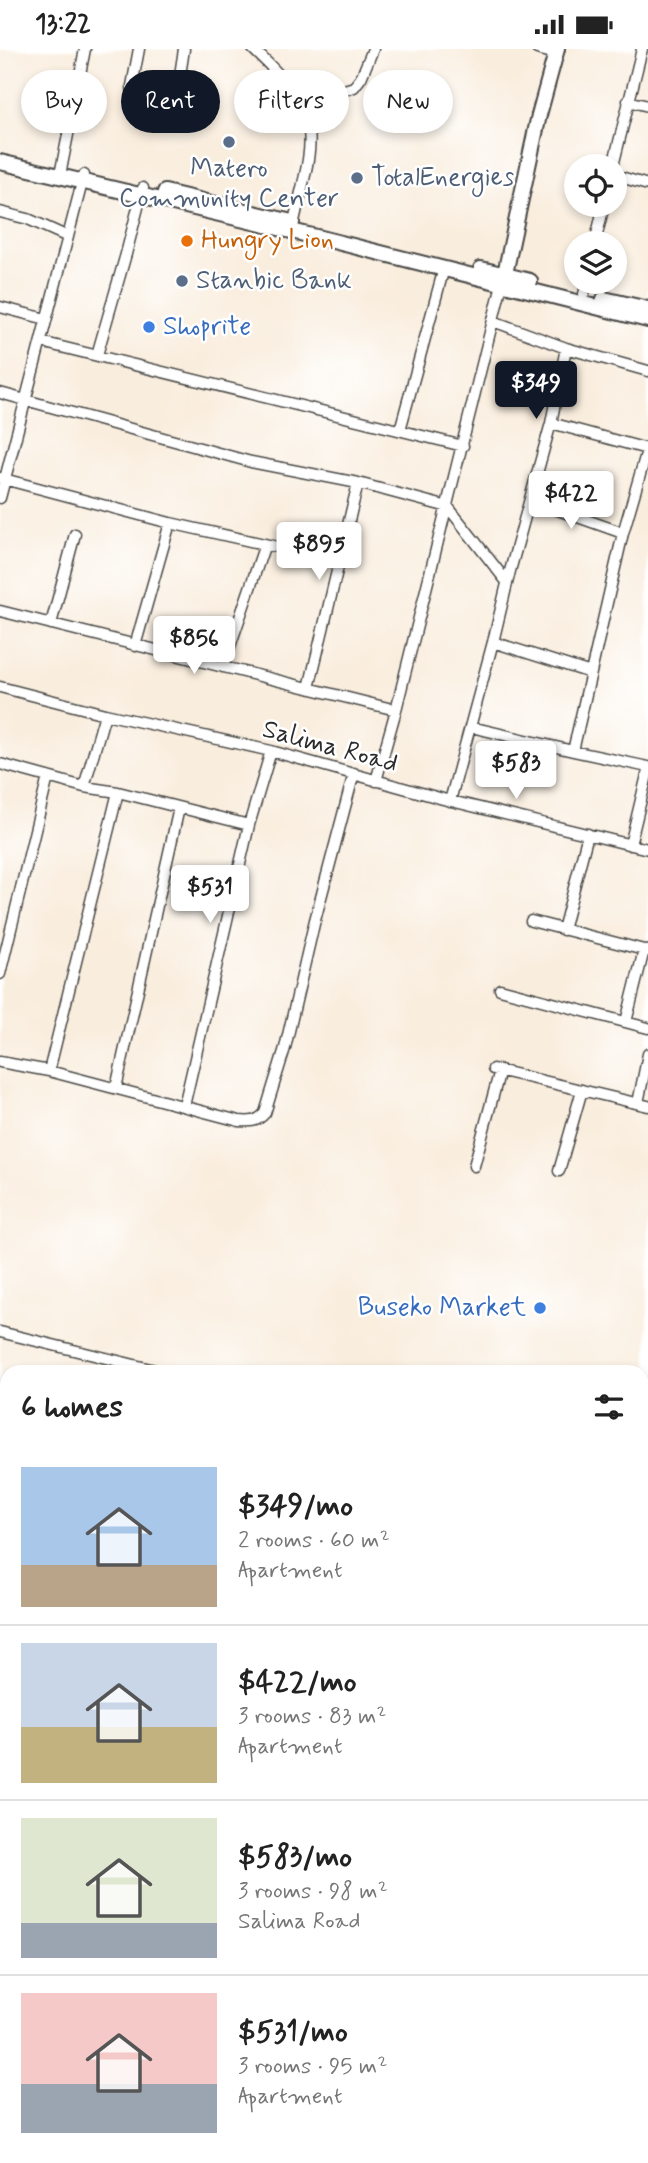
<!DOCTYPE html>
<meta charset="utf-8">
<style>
:root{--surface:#fff;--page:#f6f6f6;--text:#222;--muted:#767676;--line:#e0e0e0;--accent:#111827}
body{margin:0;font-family:Mynerve,sans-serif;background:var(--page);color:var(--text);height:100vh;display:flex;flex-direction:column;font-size:26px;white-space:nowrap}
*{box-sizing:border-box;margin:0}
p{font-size:23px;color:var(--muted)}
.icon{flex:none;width:38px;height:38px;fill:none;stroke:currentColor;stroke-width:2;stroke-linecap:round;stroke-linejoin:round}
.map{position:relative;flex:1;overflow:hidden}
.drawer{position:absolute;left:0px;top:1316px;width:649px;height:798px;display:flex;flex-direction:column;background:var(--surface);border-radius:21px 21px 0 0;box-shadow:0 4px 10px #0003}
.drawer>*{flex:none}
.guide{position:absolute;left:21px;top:21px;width:607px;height:63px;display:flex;gap:14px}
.tools{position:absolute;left:564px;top:105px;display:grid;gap:14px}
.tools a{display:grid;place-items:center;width:63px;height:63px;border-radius:50%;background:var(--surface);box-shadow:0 4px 10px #0003;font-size:35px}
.price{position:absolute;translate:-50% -60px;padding:0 16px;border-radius:7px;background:#fff;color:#222;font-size:23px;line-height:46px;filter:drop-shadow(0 2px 4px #0008)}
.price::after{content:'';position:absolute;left:50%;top:42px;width:21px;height:16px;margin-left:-10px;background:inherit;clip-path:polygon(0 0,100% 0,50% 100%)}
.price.selected{background:var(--accent);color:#fff}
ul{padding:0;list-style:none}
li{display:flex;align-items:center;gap:21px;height:175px;padding:0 21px}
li+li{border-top:2px solid var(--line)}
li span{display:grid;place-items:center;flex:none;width:196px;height:140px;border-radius:0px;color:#555}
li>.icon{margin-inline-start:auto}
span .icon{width:84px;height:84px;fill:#fffc;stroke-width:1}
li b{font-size:30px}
h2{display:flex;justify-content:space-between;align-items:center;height:84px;padding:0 21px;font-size:30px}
.tag{padding:0 24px;border-radius:32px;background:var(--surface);box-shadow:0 4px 10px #0003;font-size:24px;line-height:63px}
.tag.selected{background:var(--accent);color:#fff}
.status{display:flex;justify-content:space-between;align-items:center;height:49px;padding:0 35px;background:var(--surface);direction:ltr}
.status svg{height:19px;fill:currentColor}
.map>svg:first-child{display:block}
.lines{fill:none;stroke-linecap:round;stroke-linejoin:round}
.street-casing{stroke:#4a4846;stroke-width:13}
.secondary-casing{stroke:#4a4846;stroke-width:18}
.street{stroke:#fff;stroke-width:10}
.secondary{stroke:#fff;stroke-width:14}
.rail-casing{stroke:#2b2b2b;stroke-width:5}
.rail{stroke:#fff;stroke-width:2.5;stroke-dasharray:8;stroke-linecap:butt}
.service-dot{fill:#5c6f8a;stroke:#fff;stroke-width:2.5}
.food-dot{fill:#e8710a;stroke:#fff;stroke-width:2.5}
.shop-dot{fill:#3f7fe0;stroke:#fff;stroke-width:2.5}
.labels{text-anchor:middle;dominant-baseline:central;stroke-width:5;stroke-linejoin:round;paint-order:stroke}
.service-label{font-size:26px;fill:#4e5e75;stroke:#fff;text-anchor:start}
.food-label{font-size:26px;fill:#c56008;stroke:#fff;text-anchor:start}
.shop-label{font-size:26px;fill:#366cbe;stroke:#fff;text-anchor:start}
.street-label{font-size:26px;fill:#2b2b2b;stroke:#fff}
</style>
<div class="status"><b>13:22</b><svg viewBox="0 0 49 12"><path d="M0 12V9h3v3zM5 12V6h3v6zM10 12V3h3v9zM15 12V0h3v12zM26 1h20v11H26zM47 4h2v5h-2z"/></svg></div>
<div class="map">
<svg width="648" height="2114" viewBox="0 0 648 2114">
<rect width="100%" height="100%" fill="#fff"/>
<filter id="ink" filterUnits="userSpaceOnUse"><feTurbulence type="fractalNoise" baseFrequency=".0143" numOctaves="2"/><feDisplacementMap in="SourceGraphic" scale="14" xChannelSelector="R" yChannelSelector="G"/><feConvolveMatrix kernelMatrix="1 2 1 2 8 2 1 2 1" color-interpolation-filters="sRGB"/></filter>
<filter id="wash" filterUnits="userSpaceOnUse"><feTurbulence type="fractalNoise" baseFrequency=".00686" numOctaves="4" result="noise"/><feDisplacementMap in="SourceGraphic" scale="28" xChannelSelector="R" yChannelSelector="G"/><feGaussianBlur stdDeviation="1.57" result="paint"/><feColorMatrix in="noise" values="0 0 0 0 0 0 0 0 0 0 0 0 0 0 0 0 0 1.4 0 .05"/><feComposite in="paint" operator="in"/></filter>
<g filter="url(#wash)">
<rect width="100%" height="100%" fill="#f9eddd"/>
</g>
<g filter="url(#ink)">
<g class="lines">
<g class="street-casing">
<path id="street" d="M139 0 132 37 133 48C144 57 166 64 176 52L184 0
M253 0C274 20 301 45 308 75 315 105 298 148 293 178
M537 0 556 5
M628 52 648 57
M299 55 354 38 361 29 373 0
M613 117 642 0
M61 121 85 0
M614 126 648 136
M0 163 28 170 68 188
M595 194 604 156
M584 245 587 233
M0 258 46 270
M493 272 566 299 648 322
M41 293 463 397
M97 306 126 205 143 139
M0 344 251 413 358 434 448 458 507 533
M551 374 647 400
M400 381 444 219
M0 429 170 474 340 512
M0 449 84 126
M530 451 623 484
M0 562 396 661
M51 575 75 485
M493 593 591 624
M135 597 170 474
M223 618 265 495
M0 638 105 665 271 702 443 750 648 800
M309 639 358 434
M471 678 573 702 648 718
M573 702 623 484 648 398
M0 715 84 738 118 743 249 776
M376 732 396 661 502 235
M84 738 105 665
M450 752 493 593 510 522 551 374 566 299
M630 796 648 722
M531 872 648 902
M563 881 588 785
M0 925 48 728
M500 940 648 979
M626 973 644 901
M0 1013 49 1022 239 1072C251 1073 257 1073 265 1064L285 999 314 875 354 724
M493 1020 648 1057
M49 1022 118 743
M116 1039 179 759
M638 1054 648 1005
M184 1057 249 776 271 702
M474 1117 500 1021
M559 1122 582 1041
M0 1283 163 1323
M642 1439 648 1441
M642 1590 648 1592
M0 1630 7 1632
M642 1783 648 1784
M0 1927 7 1928
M642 2072 648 2073"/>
</g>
<g class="secondary-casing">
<path id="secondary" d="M0 113 321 189 648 271
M165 143 292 173
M481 220 530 232
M503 234 539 66 557 0
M604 250 648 260"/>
</g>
<use href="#street" class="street"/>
<use href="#secondary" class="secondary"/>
<g class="rail-casing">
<path id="rail" d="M0 2081 7 2082"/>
</g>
<use href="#rail" class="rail"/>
</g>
</g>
<g class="service-dot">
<circle cx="229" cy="93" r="7"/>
<circle cx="357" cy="129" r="7"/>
<circle cx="182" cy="232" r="7"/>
</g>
<circle class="food-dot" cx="187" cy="192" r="7"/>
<g class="shop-dot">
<circle cx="149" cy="278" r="7"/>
<circle cx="540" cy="1259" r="7"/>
</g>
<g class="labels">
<g class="service-label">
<text x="229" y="120" text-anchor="middle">Matero<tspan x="229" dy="30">Community Center</tspan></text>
<text x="371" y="129">TotalEnergies</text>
<text x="196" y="232">Stanbic Bank</text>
</g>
<g class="food-label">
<text x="201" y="192">Hungry Lion</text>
</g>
<g class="shop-label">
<text x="163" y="278">Shoprite</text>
<text x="526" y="1259" text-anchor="end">Buseko Market</text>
</g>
<g class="street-label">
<text transform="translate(330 698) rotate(15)">Salima Road</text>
</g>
</g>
</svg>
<div class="tools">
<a><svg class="icon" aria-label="locate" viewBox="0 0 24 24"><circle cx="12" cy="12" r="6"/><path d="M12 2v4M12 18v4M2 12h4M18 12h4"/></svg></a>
<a><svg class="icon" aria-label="layers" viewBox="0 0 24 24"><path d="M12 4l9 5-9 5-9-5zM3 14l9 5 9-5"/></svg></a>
</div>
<b class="price selected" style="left:536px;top:372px">$349</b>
<b class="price" style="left:571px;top:482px">$422</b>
<b class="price" style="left:319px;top:533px">$895</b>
<b class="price" style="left:194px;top:627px">$856</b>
<b class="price" style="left:516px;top:752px">$583</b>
<b class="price" style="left:210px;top:876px">$531</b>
<div class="guide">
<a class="tag">Buy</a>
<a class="tag selected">Rent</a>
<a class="tag">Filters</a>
<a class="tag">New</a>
</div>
<section class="drawer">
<h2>6 homes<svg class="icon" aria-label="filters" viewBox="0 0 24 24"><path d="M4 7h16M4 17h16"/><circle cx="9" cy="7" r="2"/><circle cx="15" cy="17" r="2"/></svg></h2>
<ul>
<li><span style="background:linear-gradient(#a9c7e8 70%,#b9a48a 0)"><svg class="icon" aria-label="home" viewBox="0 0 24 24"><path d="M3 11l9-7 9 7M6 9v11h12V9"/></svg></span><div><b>$349/mo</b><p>2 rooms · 60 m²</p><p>Apartment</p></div></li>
<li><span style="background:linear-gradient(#c9d6e8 60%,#c2b280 0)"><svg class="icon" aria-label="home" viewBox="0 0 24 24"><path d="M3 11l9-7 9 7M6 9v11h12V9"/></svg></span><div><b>$422/mo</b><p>3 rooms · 83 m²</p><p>Apartment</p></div></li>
<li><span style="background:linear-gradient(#dfe7d0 75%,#9aa5b1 0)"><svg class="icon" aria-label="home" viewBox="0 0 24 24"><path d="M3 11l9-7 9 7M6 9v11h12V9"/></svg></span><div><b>$583/mo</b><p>3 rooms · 98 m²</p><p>Salima Road</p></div></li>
<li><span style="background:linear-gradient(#f6c9c9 65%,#9aa5b1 0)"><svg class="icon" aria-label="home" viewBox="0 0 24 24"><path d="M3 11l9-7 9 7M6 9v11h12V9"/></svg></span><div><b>$531/mo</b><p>3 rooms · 95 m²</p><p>Apartment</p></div></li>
</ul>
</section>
</div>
